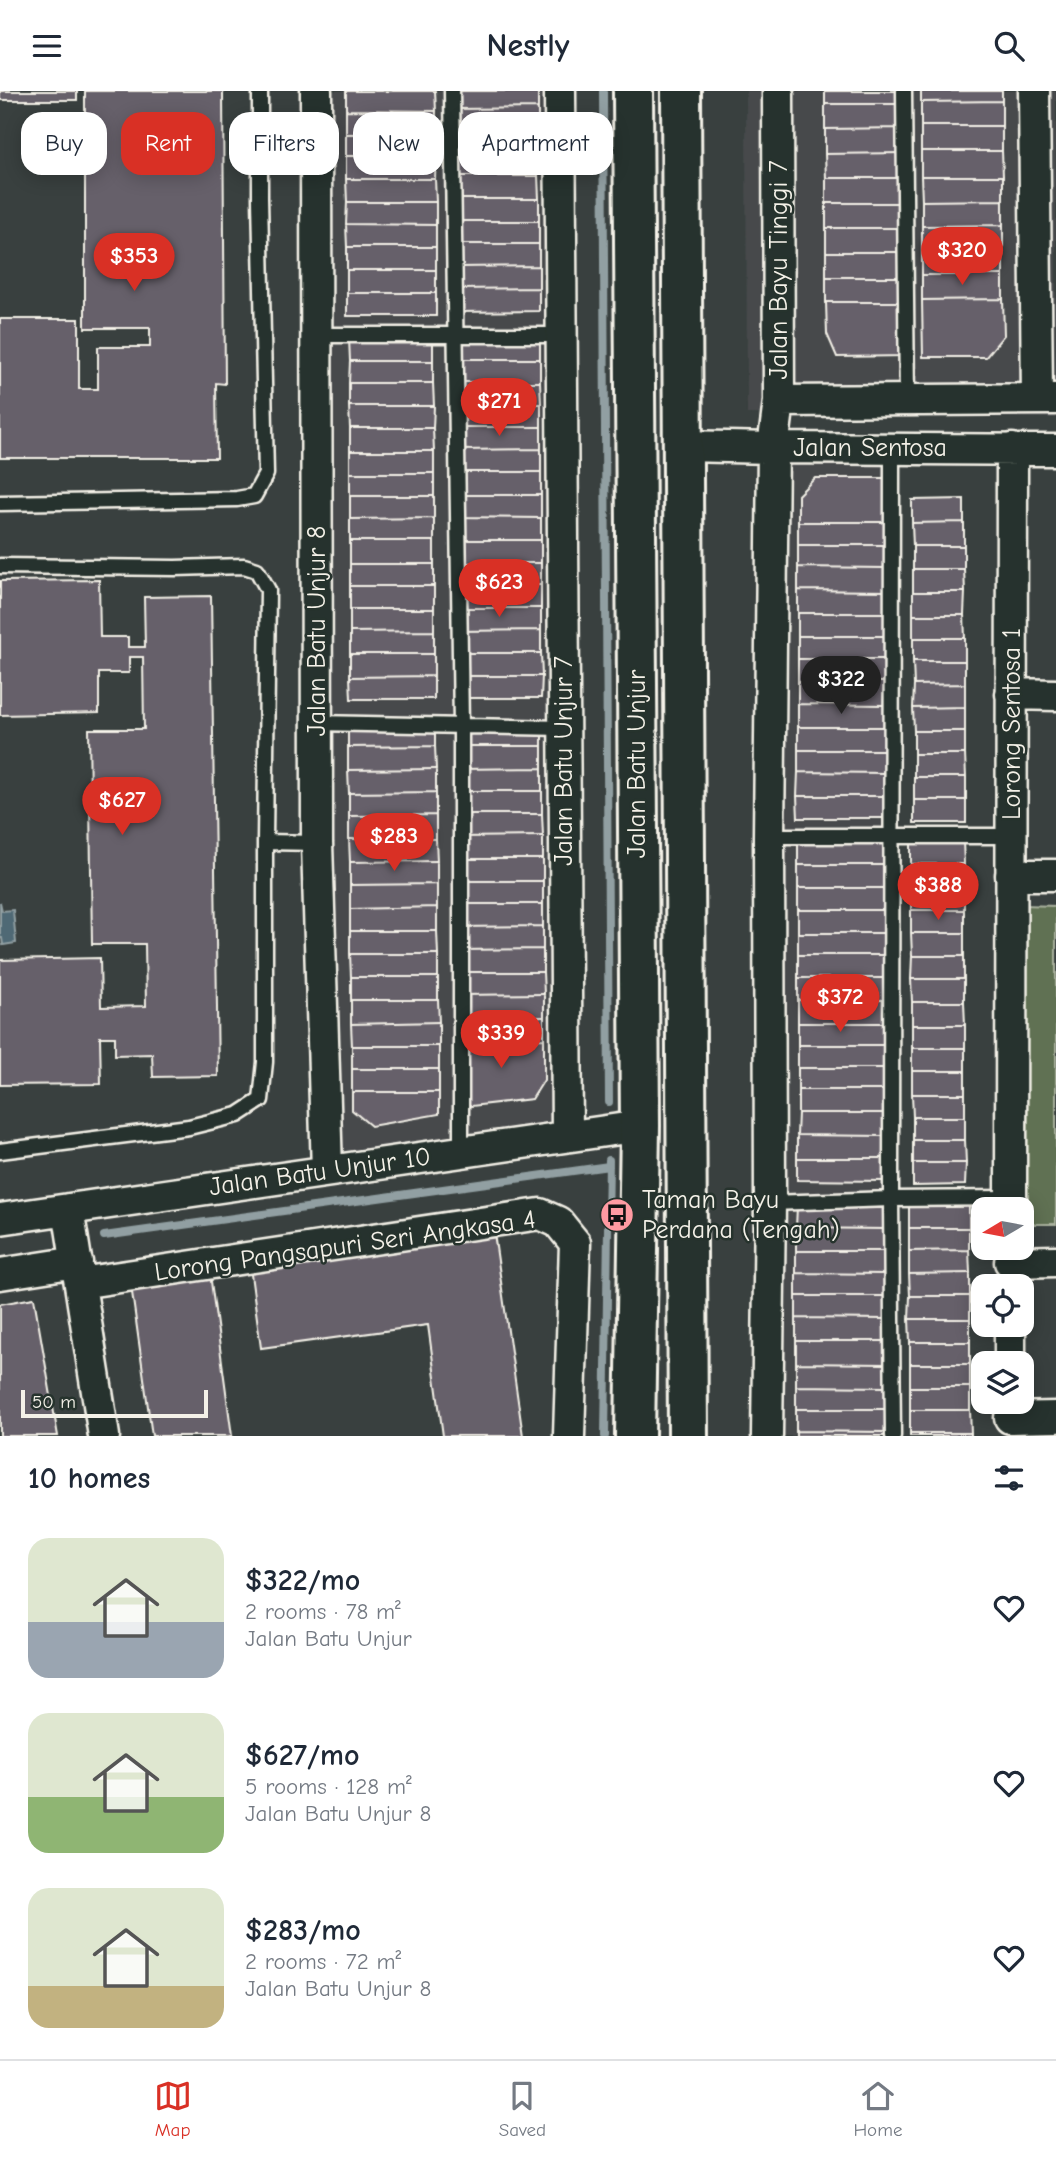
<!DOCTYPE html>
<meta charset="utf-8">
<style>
:root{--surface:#fff;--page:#f2f2f3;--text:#1f2937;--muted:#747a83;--line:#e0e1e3;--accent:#d93025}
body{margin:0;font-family:"Comic Neue",sans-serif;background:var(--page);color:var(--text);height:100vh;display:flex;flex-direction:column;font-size:26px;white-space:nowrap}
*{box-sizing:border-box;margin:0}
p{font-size:23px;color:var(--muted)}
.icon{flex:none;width:38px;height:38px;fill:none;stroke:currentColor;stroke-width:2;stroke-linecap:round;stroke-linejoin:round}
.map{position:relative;height:1345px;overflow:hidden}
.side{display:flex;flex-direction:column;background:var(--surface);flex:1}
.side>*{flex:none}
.top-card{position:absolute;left:21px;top:21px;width:700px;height:63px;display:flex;gap:14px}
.needle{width:46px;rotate:260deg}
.tools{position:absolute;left:971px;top:1106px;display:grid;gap:14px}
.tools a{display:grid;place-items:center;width:63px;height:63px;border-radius:14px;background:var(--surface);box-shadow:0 4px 18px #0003;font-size:35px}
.scale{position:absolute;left:21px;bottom:18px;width:187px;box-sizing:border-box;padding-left:7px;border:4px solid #f4f1e8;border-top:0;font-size:19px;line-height:24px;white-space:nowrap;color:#f4f1e8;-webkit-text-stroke:5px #26332d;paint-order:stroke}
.price{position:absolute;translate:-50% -60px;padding:0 16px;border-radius:24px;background:var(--accent);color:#fff;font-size:23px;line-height:46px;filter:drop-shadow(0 2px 4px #0008)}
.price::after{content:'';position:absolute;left:50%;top:42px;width:21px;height:16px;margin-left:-10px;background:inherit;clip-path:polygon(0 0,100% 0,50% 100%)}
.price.current{background:#222;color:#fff}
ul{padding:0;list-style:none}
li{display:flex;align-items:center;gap:21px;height:175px;padding:0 28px}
li span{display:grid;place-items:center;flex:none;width:196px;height:140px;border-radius:21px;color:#555}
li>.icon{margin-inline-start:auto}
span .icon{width:84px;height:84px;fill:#fffc;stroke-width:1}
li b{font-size:30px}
h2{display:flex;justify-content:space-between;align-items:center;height:84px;padding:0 28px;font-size:30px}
.pill{padding:0 24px;border-radius:21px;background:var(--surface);box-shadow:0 4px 18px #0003;font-size:24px;line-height:63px}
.pill.current{background:var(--accent);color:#fff}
header{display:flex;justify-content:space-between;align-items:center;height:91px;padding:0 28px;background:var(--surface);font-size:32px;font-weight:700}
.dock{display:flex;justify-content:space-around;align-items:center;height:98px;border-top:2px solid var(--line);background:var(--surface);font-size:19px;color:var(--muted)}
.dock a{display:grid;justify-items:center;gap:4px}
.dock .current{color:var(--accent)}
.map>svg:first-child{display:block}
.built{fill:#464a4c}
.green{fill:#617153;stroke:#aab19e;stroke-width:2}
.water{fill:#4f6974;stroke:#919fa2;stroke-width:2}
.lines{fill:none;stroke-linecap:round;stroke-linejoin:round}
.stream{stroke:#919fa2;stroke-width:8}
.building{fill:#66606a;stroke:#f4f1e8;stroke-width:2}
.service-casing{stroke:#f4f1e8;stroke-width:19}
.minor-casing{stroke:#f4f1e8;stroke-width:35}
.secondary-casing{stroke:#f4f1e8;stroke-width:44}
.service{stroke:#26332d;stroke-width:14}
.minor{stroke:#26332d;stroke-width:30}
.secondary{stroke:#26332d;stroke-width:38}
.labels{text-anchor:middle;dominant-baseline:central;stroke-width:5;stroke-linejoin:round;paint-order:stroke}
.street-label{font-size:26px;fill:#f4f1e8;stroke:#26332d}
.poi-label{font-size:26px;fill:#f4f1e8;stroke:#26332d;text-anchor:start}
</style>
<header><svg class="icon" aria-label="menu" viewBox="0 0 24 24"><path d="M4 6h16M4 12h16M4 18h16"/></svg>Nestly<svg class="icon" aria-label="search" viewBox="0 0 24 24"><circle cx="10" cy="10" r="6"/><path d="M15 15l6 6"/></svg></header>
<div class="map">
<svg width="1056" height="1345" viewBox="0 0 1056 1345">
<rect width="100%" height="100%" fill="#39403f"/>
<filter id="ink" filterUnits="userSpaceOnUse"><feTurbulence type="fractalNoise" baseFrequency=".0143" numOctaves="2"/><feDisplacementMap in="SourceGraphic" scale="14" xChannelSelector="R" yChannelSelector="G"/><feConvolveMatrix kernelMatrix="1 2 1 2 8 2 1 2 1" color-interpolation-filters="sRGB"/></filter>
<g filter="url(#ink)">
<path class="built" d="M326 0H552L557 1037 335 1071Z
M746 0H1056V327L747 323Z
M887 365 884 1094 888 1345H777L781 367Z"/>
<path class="green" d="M1022 814 1056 815V1133H1022Z"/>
<path class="water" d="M0 811 2 820 13 819 16 852 3 854 2 847H0Z"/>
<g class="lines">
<path class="stream" d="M603 0 609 1011
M104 1145 609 1075
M605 1345 609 1069"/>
</g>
<path class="building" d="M0 0H77V9H0Z
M85 0H223L225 293 216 292 217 367H0V228H79V298H98V256H150V237H85Z
M346 0H435L436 20 346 19Z
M456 0H538V17L456 18Z
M825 0H903V13H825Z
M921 0H1002V10L921 11Z
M1002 10V35H921V11Z
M825 13H903V37L825 38Z
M538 17V40H456V18Z
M346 19 436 20 435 42 346 43Z
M921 35H1002V60H921Z
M903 37 904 62 825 63V38Z
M456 40H538V62L457 63Z
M435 42 436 65H346V43Z
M921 60H1002L1003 85H921Z
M538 62V85H457V63Z
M904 62V87H826L825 63Z
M346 65H436L435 88H346Z
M457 85H538L539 108H457Z
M921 85H1003V109L922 110Z
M826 87H904V112H826Z
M346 88H435L436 111H347Z
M457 108H539V130H457Z
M1003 109V134L922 135V110Z
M347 111H436V134L346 133Z
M826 112H904V137H826Z
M457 130H539V153H457Z
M346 133 436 134V156H347Z
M1003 134V159H922V135Z
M826 137H904V161H826Z
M457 153H539V175L458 176Z
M347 156H436V179H347Z
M922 159H1003V184H922Z
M826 161H904V186H826Z
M539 175V197L457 198 458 176Z
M347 179H436V202H347Z
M922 184H1003V208L922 209Z
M826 186H904L905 211H826Z
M539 197V220L458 221 457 198Z
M347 202H436V225H347Z
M1003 208 1004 244 986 266H923L922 209Z
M826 211H905V265L837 266 827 243Z
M458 246H540V268H458Z
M349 247H433V270H350Z
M458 268H540V291H458Z
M350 270H433V292H349Z
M458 291H540L541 313H458Z
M349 292H433L434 315H349Z
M458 313H541V336H458Z
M349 315H434L433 337H350Z
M458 336H541V358L458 359Z
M350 337H433L434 360H350Z
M541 358V381H458V359Z
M350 360H434V382H350Z
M458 381H541V404H458Z
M350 382H434V405H350Z
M815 387H886V431H798V404Z
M458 404H541V427L458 426Z
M350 405H434V427L350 428Z
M964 408V431L912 432V409Z
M458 426 541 427V449H458Z
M434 427V450H350V428Z
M798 431H886V454H798Z
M964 431V455H913L912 432Z
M458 449H541V472H458Z
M350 450H434V473H350Z
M798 454H886L885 477 798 476Z
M913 455H964V478H913Z
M458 472H541V494H459Z
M350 473H434V495H350Z
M798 476 885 477 886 500 798 499Z
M913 478H964L965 501H913Z
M99 489 100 546H128V556H145L144 506 211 505 218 985 153 986 152 963 115 964V946H100L101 993 0 994V869L100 867 101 916 146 915 145 853H92L89 638H144L143 566H129V582H99V622L0 624V490Z
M459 494H541V517H458Z
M350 495H434V518H350Z
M798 499 886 500 885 522H798Z
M913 501H965L964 524H913Z
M458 517H541V539L459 540Z
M350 518H434V540L350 541Z
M798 522H885V545H798Z
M913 524H964L965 547H913Z
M541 539V562H458L459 540Z
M434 540V563H350V541Z
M798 545H885V568H798Z
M913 547H965V570H913Z
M458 562H541L542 585H459Z
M350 563H434V585L350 586Z
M798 568H885V591L798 590Z
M913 570H965V593L914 594Z
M434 585V608H351L350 586Z
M459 585H542L541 607H459Z
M798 590 885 591V614L798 613Z
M965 593V616L913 617 914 594Z
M798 613 885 614V636H798Z
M965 616V640H914L913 617Z
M435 632V655L348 656V633Z
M542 632V655H459V633Z
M798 636H885V659H798Z
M914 640H965V663H914Z
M435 655 436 678 348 679V656Z
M459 655H542V677L459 678Z
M798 659H885V682L798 681Z
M914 663H965L966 686H914Z
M542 677V700H459V678Z
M436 678V701L349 702 348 679Z
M798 681 885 682V705H797Z
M914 686H966V709H914Z
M459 700H542V723H460Z
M436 701V724L349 725V702Z
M797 705H885V727H798Z
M914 709H966V732H914Z
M460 723H542L543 745 460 746Z
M436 724V748H349V725Z
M543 745V768H460V746Z
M349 748H436L437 770 350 771Z
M963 750 964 773H911V751Z
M798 752H884V774H798Z
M460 768H543V790H460Z
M437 770V793L350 794V771Z
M911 773H964V796H911Z
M798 774H884V797H798Z
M460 790H543V813H460Z
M437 793V816L350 818V794Z
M911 796H964V819H911Z
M798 797H884L883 819H798Z
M460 813H543V835L460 836Z
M437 816V840H350V818Z
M798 819H883L884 842H798Z
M911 819H964V842H911Z
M543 835V858L460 859V836Z
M350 840H437L438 863H350Z
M798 842H884L883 864H798Z
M911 842H964V865H912Z
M543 858V881H461L460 859Z
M350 863H438V886H351Z
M798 864H883L884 887H798Z
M912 865H964V888H911Z
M461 881H543L544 903 461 904Z
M351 886H438V909H351Z
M798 887H884L883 909H798Z
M911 888H964V911H912Z
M544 903V926H461V904Z
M351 909H438L439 931 351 933Z
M798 909H883V932H798Z
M912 911H964L965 934H912Z
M461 926H544V948L461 949Z
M439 931V955H352L351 933Z
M798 932H883V954H798Z
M912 934H965V957H912Z
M544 948V989L532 1008 463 1016 461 949Z
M798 954H883V977H798Z
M352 955H439V978H352Z
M912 957H965V980H912Z
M798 977H883V999H798Z
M352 978H439V1001H352Z
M912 980H965V1003H912Z
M798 999H883V1022H798Z
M352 1001H439V1023L371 1035 352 1019Z
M912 1003H965V1026H913Z
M798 1022H883V1045L797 1044Z
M913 1026H965V1049H913Z
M797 1044 883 1045V1067H797Z
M913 1049H965L966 1072H913Z
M797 1067H883V1090L797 1089Z
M913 1072H966L965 1094 913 1095Z
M969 1114V1137H909V1115Z
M797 1115H885V1138L796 1137Z
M796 1137 885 1138V1160H796Z
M909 1137H969V1159L909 1160Z
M494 1142 523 1345H443L428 1234 261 1257 250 1176Z
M969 1159 970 1182 909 1183V1160Z
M796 1160H885V1183L796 1182Z
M796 1182 885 1183V1205H796Z
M970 1182V1205H910L909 1183Z
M210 1183 232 1345H152L131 1194Z
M796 1205H885V1228L796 1227Z
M910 1205H970V1228H909Z
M34 1207 58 1345H0V1213Z
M796 1227 885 1228V1250H796Z
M909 1228H970V1251H910Z
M796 1250H885V1273L796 1272Z
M910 1251H970V1273H910Z
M796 1272 885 1273V1296L796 1295Z
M910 1273H970V1296H910Z
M796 1295 885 1296V1318H796Z
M910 1296H970V1319H910Z
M796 1318H885V1341L796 1340Z
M910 1319H970L971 1342H910Z
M796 1340 885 1341V1345H796Z
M910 1342H971V1345H910Z"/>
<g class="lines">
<g class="service-casing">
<path id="service" d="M452 0 461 635V1061
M904 0 907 310
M317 244H561
M892 357 891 1108 893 1345
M0 412 237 408 254 405 266 383 260 107V0
M0 475 175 477 244 475 257 479 268 499 265 751
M316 632 564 637
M769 745H1012
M0 1060 189 1036 238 1024 261 1009 265 971V751L317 752
M770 1112 891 1108 1011 1107"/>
</g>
<g class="minor-casing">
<path id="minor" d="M316 0 317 752 327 1080
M560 0 567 1045
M1034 0 1037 308
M779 310 1056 308
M683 355 773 357 1056 359
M1011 603 1056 604
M1011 784H1056
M68 1118 104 1345
M1011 1118 1012 358
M0 1128 640 1035
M1010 1171 1056 1170
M0 1183 77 1171
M80 1192 540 1123 558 1131 575 1152 569 1345
M1010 1234V1272
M1010 1327 1056 1326
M767 1345 770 1112 769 745 773 357 779 310 778 0"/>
</g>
<g class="secondary-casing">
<path id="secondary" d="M633 0 640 1035 635 1345
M681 0 688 1345"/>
</g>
<use href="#service" class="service"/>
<use href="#minor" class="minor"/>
<use href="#secondary" class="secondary"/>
</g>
</g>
<defs>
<g id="bus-disc" transform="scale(1.75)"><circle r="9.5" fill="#ff9aa2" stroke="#26332d"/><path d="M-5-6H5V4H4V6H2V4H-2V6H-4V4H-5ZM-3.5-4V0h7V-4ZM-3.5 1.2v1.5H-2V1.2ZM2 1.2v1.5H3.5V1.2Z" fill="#111"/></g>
</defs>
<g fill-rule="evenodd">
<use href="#bus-disc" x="617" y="1124"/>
</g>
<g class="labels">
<g class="street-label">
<text transform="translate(779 179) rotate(-90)">Jalan Bayu Tinggi 7</text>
<text x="870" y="357">Jalan Sentosa</text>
<text transform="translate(317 540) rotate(-90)">Jalan Batu Unjur 8</text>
<text transform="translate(1012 633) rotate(-90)">Lorong Sentosa 1</text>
<text transform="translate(564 670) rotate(-90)">Jalan Batu Unjur 7</text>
<text transform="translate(637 673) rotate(-90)">Jalan Batu Unjur</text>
<text transform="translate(320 1081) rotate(-8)">Jalan Batu Unjur 10</text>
<text transform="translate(345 1155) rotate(-8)">Lorong Pangsapuri Seri Angkasa 4</text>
</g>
<g class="poi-label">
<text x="642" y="1109">Taman Bayu<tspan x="642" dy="30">Perdana (Tengah)</tspan></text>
</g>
</g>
</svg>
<div class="tools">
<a><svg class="needle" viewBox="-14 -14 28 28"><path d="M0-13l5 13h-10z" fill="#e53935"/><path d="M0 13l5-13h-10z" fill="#747a83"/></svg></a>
<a><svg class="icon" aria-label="locate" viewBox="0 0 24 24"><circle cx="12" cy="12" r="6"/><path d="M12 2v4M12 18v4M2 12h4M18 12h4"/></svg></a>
<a><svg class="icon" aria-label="layers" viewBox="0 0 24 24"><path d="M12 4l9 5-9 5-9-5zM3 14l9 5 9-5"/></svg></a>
</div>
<div class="scale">50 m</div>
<b class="price" style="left:962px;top:196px">$320</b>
<b class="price" style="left:134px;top:202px">$353</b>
<b class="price" style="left:499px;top:347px">$271</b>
<b class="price" style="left:499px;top:528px">$623</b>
<b class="price current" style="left:841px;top:625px">$322</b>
<b class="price" style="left:122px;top:746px">$627</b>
<b class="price" style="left:394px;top:782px">$283</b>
<b class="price" style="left:938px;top:831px">$388</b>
<b class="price" style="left:840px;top:943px">$372</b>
<b class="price" style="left:501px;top:979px">$339</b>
<div class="top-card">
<a class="pill">Buy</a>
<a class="pill current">Rent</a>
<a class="pill">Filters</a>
<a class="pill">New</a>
<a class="pill">Apartment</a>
</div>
</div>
<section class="side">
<h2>10 homes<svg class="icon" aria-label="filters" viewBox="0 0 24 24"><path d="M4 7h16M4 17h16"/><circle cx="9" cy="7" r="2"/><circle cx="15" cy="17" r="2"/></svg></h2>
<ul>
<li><span style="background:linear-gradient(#dfe7d0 60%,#9aa5b1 0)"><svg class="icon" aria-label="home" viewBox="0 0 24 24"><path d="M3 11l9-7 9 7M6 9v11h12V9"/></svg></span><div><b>$322/mo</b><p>2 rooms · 78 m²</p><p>Jalan Batu Unjur</p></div><svg class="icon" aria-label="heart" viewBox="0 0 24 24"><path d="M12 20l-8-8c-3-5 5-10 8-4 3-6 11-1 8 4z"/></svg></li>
<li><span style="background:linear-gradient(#dfe7d0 60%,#8fb573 0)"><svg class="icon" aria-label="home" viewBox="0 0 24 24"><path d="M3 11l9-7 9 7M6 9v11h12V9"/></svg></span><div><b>$627/mo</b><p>5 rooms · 128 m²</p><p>Jalan Batu Unjur 8</p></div><svg class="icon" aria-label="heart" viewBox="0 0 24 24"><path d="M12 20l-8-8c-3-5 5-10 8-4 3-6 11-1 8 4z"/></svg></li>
<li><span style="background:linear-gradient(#dfe7d0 70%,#c2b280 0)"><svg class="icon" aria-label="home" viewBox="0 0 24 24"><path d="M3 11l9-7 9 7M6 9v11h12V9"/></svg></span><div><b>$283/mo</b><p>2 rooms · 72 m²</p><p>Jalan Batu Unjur 8</p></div><svg class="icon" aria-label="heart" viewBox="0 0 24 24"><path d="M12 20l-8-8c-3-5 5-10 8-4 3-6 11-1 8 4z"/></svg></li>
</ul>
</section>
<nav class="dock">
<a class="current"><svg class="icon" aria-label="map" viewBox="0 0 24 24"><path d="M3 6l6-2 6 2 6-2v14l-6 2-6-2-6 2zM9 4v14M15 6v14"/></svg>Map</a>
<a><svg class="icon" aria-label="saved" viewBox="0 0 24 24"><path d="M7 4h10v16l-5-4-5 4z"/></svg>Saved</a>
<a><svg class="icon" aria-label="home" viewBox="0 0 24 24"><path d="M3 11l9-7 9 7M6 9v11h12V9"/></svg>Home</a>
</nav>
